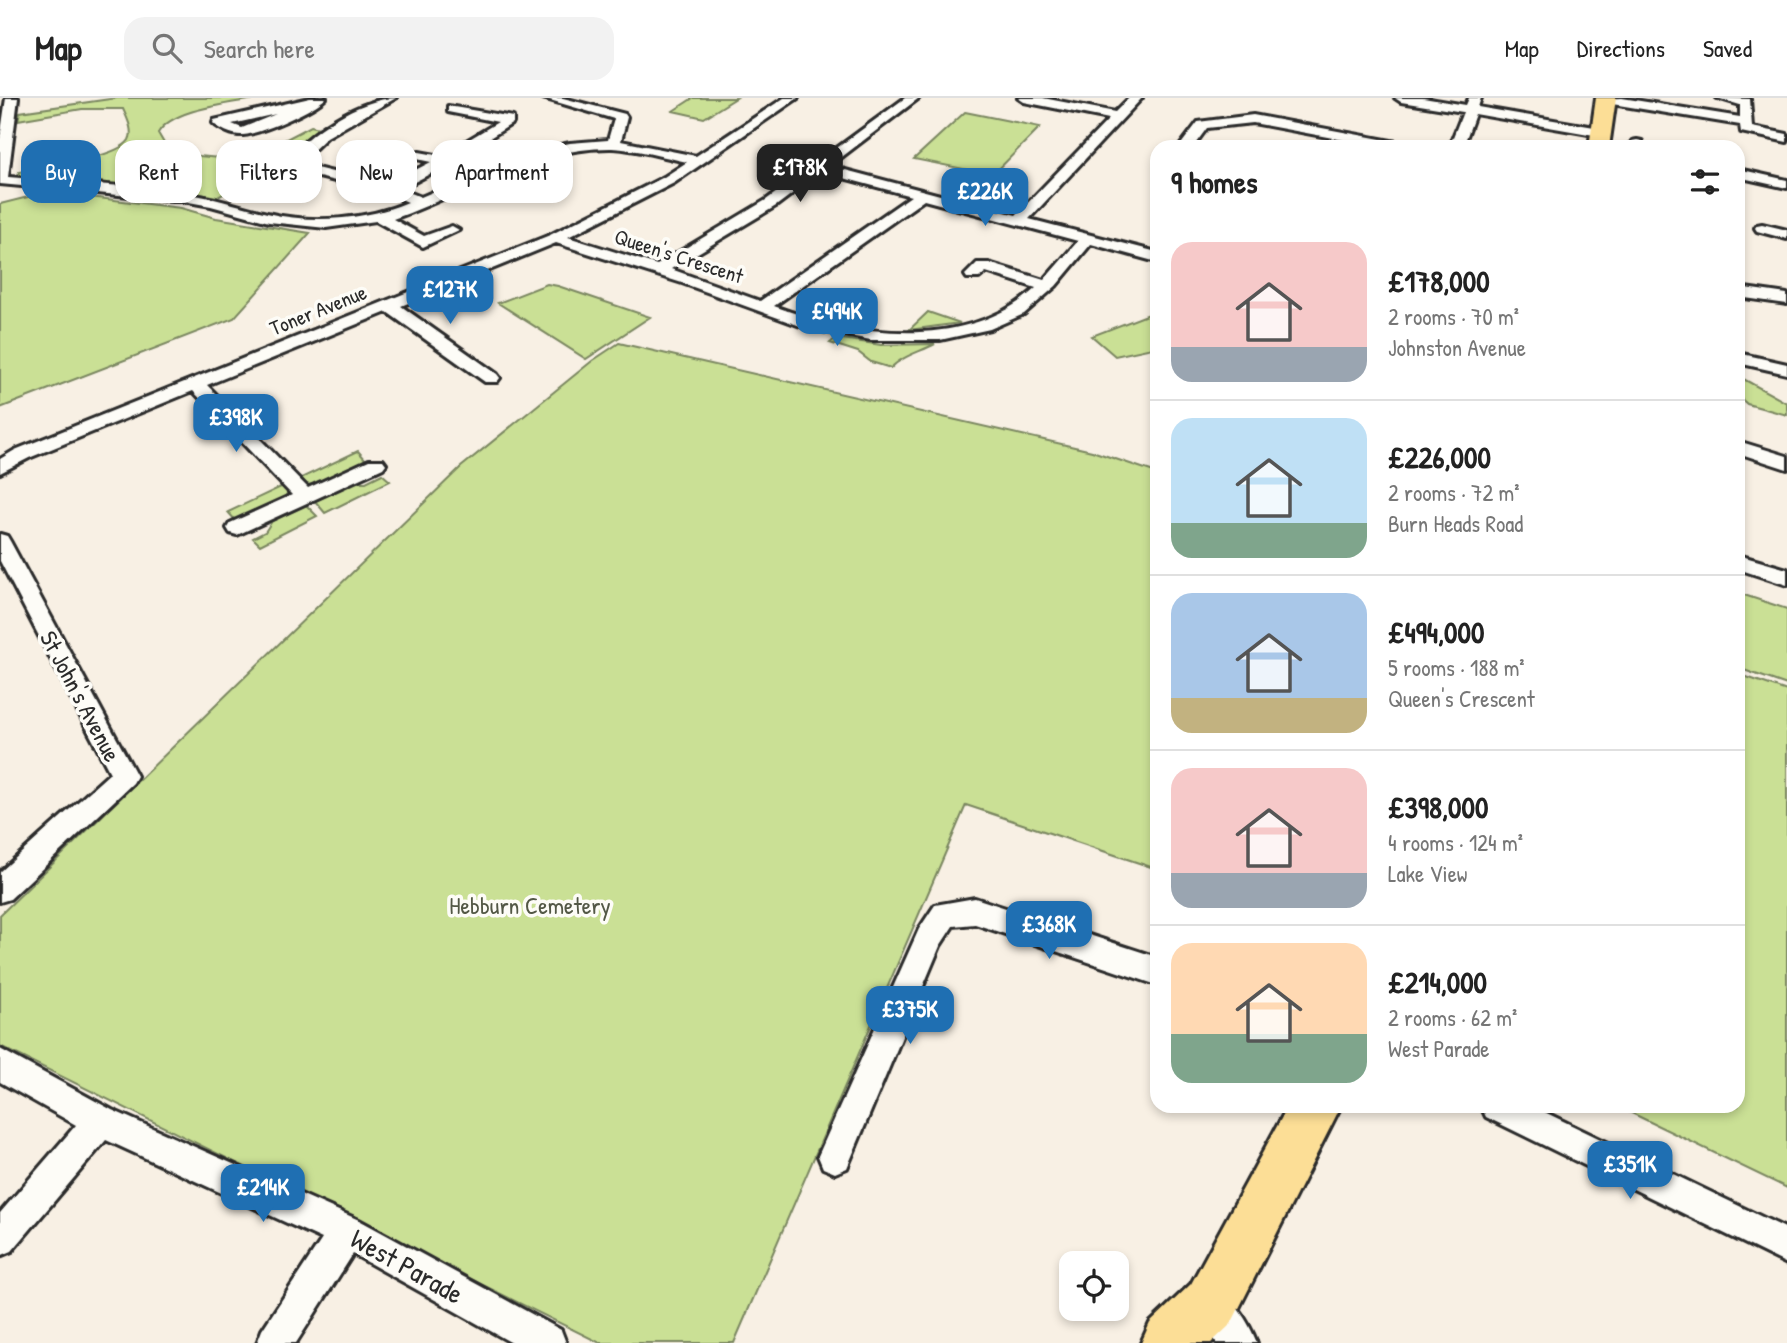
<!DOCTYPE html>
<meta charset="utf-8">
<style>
:root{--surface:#fff;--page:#f2f2f2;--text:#222;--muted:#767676;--line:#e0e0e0;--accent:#1f6fb2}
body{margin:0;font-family:"Patrick Hand",sans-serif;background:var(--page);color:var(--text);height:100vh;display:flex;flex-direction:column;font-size:26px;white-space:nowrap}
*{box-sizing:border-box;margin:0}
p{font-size:23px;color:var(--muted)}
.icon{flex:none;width:38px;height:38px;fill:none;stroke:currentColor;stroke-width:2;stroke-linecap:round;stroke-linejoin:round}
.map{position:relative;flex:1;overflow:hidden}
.sheet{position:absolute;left:1150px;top:42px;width:595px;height:973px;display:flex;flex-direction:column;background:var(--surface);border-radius:21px;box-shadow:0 4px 10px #0003}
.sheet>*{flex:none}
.hud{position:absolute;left:21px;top:42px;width:665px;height:63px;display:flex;gap:14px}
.fabs{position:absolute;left:1059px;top:1153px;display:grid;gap:14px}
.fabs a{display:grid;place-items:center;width:70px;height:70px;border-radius:14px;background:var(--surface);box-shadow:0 4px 10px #0003;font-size:35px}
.price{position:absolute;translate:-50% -60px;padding:0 16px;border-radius:14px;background:var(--accent);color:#fff;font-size:23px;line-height:46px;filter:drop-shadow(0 2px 4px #0008)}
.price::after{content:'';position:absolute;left:50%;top:42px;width:21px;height:16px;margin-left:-10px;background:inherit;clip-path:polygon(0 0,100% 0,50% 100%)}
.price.selected{background:#222;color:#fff}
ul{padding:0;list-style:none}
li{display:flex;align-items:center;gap:21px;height:175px;padding:0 21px}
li+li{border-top:2px solid var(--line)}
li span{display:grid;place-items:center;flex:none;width:196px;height:140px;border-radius:21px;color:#555}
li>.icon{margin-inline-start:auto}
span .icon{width:84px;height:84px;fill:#fffc;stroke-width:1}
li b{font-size:30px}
h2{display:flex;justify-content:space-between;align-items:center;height:84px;padding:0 21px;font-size:30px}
.tag{padding:0 24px;border-radius:21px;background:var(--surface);box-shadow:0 4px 10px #0003;font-size:24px;line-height:63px}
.tag.selected{background:var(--accent);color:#fff}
header{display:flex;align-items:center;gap:42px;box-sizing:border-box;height:98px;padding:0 35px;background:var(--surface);border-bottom:2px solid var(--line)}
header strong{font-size:33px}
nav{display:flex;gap:38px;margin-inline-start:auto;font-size:24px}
.search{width:490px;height:63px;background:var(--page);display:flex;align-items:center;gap:18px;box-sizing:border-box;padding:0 24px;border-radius:21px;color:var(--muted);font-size:26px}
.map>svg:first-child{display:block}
.green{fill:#cae095;stroke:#7a8660;stroke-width:2}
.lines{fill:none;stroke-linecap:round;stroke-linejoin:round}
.minor-casing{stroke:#2b2b2b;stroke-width:6}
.primary-casing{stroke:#2b2b2b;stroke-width:6}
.minor{fill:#fdfcf7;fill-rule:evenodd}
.primary{fill:#fcde96;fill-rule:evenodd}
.labels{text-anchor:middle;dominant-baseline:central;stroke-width:7;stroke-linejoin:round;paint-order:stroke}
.far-street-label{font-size:21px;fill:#2b2b2b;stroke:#fdfcf7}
.street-label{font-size:24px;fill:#2b2b2b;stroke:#fdfcf7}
.park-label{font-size:24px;fill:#535846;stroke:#fdfcf7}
.near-street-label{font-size:28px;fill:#2b2b2b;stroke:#fdfcf7}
</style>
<header>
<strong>Map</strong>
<div class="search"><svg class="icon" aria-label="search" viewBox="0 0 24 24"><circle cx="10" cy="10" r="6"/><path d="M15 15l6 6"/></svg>Search here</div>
<nav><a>Map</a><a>Directions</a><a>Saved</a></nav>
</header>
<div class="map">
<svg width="1787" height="1245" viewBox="0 0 1787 1245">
<rect width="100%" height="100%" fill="#f8f0e4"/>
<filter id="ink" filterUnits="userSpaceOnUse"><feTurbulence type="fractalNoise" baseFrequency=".0143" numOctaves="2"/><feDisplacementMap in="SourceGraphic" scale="14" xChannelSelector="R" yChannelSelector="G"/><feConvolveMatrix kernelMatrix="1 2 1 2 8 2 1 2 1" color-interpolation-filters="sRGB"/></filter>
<g filter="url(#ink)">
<path class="green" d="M117 0H259C231 6 173 10 158 35L165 47 176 53 139 52 239 62 269 71 218 99 161 90 18 77 19 74C41 70 118 60 129 42 134 33 127 20 123 11H82L18 22 20 14Z
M693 0H736L704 20 673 13Z
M965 14 1040 29 993 77 914 61Z
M311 28 323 31 301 45 284 65 294 73 250 60Z
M490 45 525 54 502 65 484 60 494 54 472 51Z
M48 94 181 110 216 120 310 135 234 220 0 310V106Z
M547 186 558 188 650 219 586 261 498 205Z
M1157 213V249L1115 258 1092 238Z
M928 214 960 225 909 232Z
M836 240 881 247 935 246C920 254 902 258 891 270L871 264 858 254 830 245Z
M619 245 1092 353 1157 375V771L966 707 734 1245H600L0 948V817L461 369 592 263Z
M1738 278 1787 305V317L1747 306 1738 298Z
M358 353 366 362C345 372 331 390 306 386L301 380Z
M382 376 390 383 325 415 315 403 354 384H366Z
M283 388 289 393C276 413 256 413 235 422L228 414Z
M306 407 317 418 260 447 253 440 265 434 272 423Z
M1738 495 1787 511V587L1738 570Z
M1738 576 1787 593V1090L1617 1008H1738Z"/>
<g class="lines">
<g class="minor-casing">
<path id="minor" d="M6 0H18L8 79C67 84 126 87 184 95 212 99 239 108 267 115 312 126 366 122 408 104L389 96 294 73 287 64C306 35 361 0 396 0L327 39 301 64 304 67 386 87 431 64 365 50V44L441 58 498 24 448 14V8L513 19V25L449 66 401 91 421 99 524 55 570 45 608 42 614 21 543 0H563L625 16 627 19 621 43 696 58 784 0H798L674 85 568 139 657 167 766 102 905 0H919L830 68 1016 117 1109 21 1024 4 1018 0H1043L1115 14 1129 0H1142L1029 121 1157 154V164L1091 146 1056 188 1024 216 990 231 940 242H871L806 230 682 185 556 145 401 208 497 276 500 280 497 284H485L387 214 207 287 308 390 369 362H383L386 366 383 370 237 437 230 435 227 430 230 425 292 397 193 293 29 360 0 375V361L15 352 550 137 664 79 687 64C663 59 636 51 612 50 532 49 465 96 393 121L424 138 452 128 459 132 423 149 376 123 326 130 269 124 211 108 183 103 0 86V41ZM821 74 911 98 760 203 671 171 776 108ZM924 102 1078 143 1044 182 989 165H977L965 177 967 180H979L986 174 1036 190C967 254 855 238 774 208Z
M310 0H326C312 13 263 35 243 37 234 38 219 31 213 25L214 22ZM276 16 242 30 232 26Z
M1395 0H1423L1466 7 1469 0H1481L1478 9 1600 30 1606 34 1600 38 1475 16 1463 49H1449L1463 14 1401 4Z
M1622 0 1740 19V7L1717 0 1750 1 1752 29 1787 36V44L1741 34 1740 27 1606 5 1600 1Z
M1253 17 1402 45 1409 49H1381L1253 25 1207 30 1193 49H1179L1198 24Z
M1637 42 1642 43 1644 49H1630L1632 43Z
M1738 71 1787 82V90L1738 79Z
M1762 126 1787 132V141L1757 133 1755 130 1757 127Z
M1738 189 1787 196V206L1738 199Z
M1738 255 1787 266V276L1738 265Z
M1738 343 1787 358V371L1738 355Z
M0 436 7 438 10 443 137 678 133 685 10 801 0 804V774L110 675 0 463Z
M1738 457 1787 471V487L1738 471Z
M975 800 1157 859V887L975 826 953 828 940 848 847 1070 835 1075 823 1070 818 1058 919 831 935 807Z
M0 951 112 1012 359 1122 561 1232 566 1245H512L353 1156 296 1245H257L262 1232 322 1141 106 1042 12 1153 0 1158V1115L76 1027 0 984Z
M1481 1008H1532L1787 1131V1166L1486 1019Z
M1211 1188C1232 1197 1249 1224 1257 1245H1217L1198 1219 1193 1206 1198 1193Z"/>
</g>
<g class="primary-casing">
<path id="primary" d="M1596 0H1616L1609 49H1589Z
M1288 1008H1341L1231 1226 1211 1245H1141L1150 1225 1191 1186Z"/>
</g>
<use href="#minor" class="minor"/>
<use href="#primary" class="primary"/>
</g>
</g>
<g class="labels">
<g class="far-street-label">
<text transform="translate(679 158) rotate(18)">Queen's Crescent</text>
<text transform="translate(318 212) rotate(-22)">Toner Avenue</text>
</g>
<g class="street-label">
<text transform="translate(81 598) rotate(62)">St John's Avenue</text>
</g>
<g class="park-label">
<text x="530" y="807">Hebburn Cemetery</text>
</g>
<g class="near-street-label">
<text transform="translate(407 1168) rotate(29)">West Parade</text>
</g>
</g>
</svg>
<div class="fabs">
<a><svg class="icon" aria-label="locate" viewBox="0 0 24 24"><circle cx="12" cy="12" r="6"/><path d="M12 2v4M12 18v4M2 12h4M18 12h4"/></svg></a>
</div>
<b class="price selected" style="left:800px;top:106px">£178K</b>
<b class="price" style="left:985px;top:130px">£226K</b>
<b class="price" style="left:450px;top:228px">£127K</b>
<b class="price" style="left:837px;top:250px">£494K</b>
<b class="price" style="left:236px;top:356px">£398K</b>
<b class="price" style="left:1049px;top:863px">£368K</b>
<b class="price" style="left:910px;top:948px">£375K</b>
<b class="price" style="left:1630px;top:1103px">£351K</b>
<b class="price" style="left:263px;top:1126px">£214K</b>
<div class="hud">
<a class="tag selected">Buy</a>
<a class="tag">Rent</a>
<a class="tag">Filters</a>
<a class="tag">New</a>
<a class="tag">Apartment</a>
</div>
<section class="sheet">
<h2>9 homes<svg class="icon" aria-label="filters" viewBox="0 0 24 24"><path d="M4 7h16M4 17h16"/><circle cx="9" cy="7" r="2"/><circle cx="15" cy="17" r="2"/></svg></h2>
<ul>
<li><span style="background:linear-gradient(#f6c9c9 75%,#9aa5b1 0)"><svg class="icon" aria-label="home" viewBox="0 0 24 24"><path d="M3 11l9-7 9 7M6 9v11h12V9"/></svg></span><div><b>£178,000</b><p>2 rooms · 70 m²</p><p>Johnston Avenue</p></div></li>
<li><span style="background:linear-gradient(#bfe0f5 75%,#7fa58c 0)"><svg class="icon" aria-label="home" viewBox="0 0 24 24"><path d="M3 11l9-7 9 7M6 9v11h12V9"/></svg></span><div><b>£226,000</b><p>2 rooms · 72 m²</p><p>Burn Heads Road</p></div></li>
<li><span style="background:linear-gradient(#a9c7e8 75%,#c2b280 0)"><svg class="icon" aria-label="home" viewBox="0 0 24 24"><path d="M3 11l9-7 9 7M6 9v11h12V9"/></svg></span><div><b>£494,000</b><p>5 rooms · 188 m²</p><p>Queen's Crescent</p></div></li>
<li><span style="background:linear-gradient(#f6c9c9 75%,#9aa5b1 0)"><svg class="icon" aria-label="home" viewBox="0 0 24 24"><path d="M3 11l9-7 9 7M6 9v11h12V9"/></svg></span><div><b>£398,000</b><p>4 rooms · 124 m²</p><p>Lake View</p></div></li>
<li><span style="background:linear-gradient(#ffd9b3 65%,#7fa58c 0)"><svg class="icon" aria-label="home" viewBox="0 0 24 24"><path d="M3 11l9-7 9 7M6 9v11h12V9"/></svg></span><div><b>£214,000</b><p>2 rooms · 62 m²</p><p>West Parade</p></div></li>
</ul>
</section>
</div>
